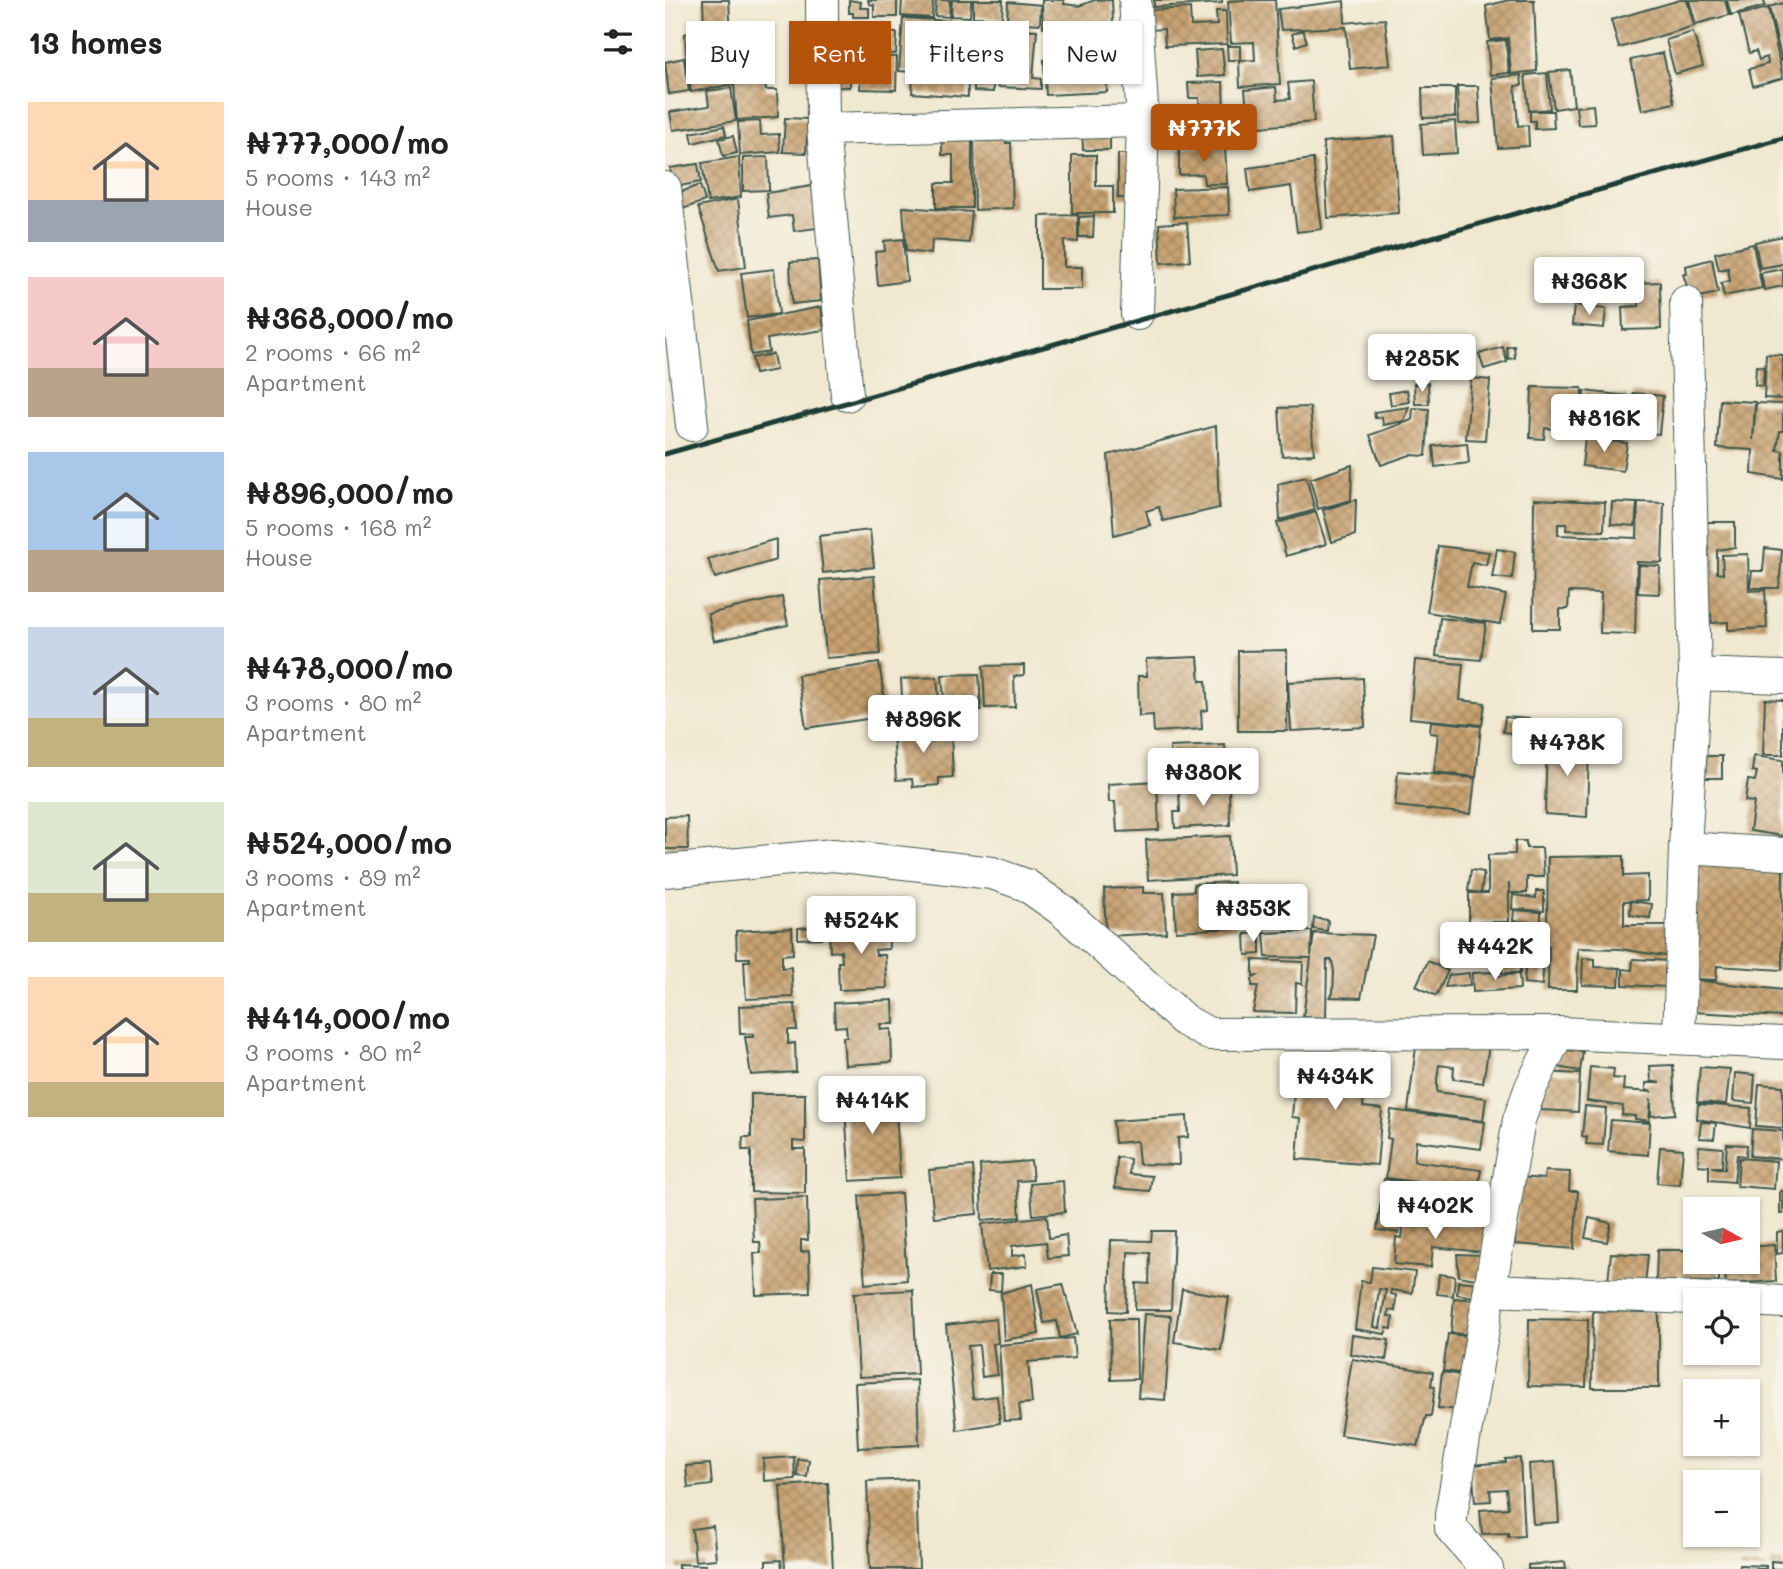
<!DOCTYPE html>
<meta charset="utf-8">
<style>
:root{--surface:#fff;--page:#f2f2f2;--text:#222;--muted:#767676;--accent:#b45309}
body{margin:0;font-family:Mali,sans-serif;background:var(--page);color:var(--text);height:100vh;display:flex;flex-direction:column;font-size:26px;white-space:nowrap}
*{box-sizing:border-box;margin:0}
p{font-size:23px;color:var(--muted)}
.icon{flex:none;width:38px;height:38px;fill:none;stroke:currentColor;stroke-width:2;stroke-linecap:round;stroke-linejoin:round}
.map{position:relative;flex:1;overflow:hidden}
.panel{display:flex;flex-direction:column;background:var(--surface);width:665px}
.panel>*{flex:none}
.guide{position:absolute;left:21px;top:21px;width:665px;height:63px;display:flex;gap:14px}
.needle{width:46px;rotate:98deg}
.controls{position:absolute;left:1018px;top:1197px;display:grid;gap:14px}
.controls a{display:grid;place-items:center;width:77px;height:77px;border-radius:0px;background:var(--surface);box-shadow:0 2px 5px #0004;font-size:35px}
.price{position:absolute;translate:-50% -60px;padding:0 16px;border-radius:7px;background:#fff;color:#222;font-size:23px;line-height:46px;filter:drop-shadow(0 2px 4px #0008)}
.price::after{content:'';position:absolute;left:50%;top:42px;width:21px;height:16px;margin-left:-10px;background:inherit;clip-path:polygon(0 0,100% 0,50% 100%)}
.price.selected{background:var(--accent);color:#fff}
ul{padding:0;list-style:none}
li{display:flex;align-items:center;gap:21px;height:175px;padding:0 28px}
li span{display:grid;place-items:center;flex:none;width:196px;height:140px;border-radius:0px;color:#555}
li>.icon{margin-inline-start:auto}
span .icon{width:84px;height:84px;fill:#fffc;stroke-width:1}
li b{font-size:30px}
h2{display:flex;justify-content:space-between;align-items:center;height:84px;padding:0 28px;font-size:30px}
.tag{padding:0 24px;border-radius:0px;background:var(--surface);box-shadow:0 2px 5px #0004;font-size:24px;line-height:63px}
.tag.selected{background:var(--accent);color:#fff}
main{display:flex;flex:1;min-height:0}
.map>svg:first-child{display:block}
.building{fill:url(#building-cross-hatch);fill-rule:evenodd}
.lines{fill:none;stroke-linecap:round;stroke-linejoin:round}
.street-casing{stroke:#3e574b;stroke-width:34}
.street{stroke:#fff;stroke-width:32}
.rail{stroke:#1f3d34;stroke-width:5}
</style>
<main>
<section class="panel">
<h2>13 homes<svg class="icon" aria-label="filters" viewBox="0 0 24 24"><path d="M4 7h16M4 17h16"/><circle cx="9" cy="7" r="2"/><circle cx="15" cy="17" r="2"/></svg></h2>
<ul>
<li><span style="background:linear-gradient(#ffd9b3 70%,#9aa5b1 0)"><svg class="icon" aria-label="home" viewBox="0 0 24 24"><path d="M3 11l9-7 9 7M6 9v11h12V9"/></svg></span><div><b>₦777,000/mo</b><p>5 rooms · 143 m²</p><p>House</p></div></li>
<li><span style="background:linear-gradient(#f6c9c9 65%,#b9a48a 0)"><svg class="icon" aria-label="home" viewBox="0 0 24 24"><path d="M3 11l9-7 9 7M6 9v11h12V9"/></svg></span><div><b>₦368,000/mo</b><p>2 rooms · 66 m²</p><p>Apartment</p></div></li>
<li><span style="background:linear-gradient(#a9c7e8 70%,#b9a48a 0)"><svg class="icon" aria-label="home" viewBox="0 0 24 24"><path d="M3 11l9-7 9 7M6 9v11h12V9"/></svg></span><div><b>₦896,000/mo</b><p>5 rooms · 168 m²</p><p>House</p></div></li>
<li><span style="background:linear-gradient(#c9d6e8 65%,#c2b280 0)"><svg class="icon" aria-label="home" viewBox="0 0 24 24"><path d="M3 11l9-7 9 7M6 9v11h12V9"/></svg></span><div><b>₦478,000/mo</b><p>3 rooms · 80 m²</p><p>Apartment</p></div></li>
<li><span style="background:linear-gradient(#dfe7d0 65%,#c2b280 0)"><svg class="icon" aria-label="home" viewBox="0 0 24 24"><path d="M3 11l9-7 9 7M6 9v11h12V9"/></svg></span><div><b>₦524,000/mo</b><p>3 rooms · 89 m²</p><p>Apartment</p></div></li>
<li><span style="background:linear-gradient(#ffd9b3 75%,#c2b280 0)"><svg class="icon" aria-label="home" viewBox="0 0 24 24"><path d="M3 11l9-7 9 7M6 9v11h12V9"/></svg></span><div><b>₦414,000/mo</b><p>3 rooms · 80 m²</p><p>Apartment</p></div></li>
</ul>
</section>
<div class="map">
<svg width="1118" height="1569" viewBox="0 0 1118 1569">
<defs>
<pattern id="building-cross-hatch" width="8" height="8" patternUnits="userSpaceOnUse" patternTransform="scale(1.75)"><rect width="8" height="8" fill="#c8a170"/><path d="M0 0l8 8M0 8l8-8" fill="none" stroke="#a2845d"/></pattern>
</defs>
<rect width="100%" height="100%" fill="#f7f3e8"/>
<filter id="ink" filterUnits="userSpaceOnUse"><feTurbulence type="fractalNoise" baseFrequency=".0143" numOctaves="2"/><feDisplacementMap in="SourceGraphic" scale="14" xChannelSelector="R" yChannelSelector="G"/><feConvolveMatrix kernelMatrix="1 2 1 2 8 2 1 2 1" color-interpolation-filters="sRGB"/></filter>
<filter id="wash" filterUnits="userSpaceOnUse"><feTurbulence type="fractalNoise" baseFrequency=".00686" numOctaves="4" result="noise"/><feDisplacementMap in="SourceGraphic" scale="28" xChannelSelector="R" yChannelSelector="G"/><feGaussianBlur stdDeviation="1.57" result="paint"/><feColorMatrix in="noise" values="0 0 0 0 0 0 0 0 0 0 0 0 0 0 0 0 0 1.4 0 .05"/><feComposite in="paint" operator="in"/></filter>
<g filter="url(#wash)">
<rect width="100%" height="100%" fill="#f0e8d0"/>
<g id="blocks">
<path class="building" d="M38 0H64L67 55 108 53 109 73H99L101 90H112L113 117 72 120 69 84 26 92 24 80 31 79 29 67 22 68 20 34 39 28Z
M184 0 196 2 195 8H204V17H188V13H184Z
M203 0H232V17H209V5L204 4Z
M237 0H268L267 18 236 16Z
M271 0H285L284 17 270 16Z
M287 0H306L305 17 286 16Z
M308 0H338L337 18 308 17Z
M377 0H399V4L414 6 430 0H447L448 23 378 27Z
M489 0H557V3L489 7Z
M579 0H610L615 84 575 87 574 61 590 60 589 42 566 43 563 1Z
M844 0H869L872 71 846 74 843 38 825 40 821 6Z
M1015 0H1022L1029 26 954 48 946 20Z
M1024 0H1060L1064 15 1031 24Z
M1062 0H1099L1100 6 1066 15Z
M679 1 680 23 720 19 725 65 685 69 681 27 616 30 613 9Z
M343 2 376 5 375 24 342 22Z
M1118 3V61H1117L1104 7Z
M525 8 526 26 552 25 551 11H561L562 44 500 46 499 29 485 30V10Z
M1103 8 1118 78 1088 86 1084 69 1103 64 1102 57 1094 60 1091 51 1084 53 1074 15Z
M238 18 301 22 299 49 264 47 262 73 234 71Z
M170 25 184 26 183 42 169 41Z
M316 27 372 30 368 78 376 79V89L333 87 334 77 342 76 312 74Z
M444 27 447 68H441L442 92 381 95 379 60 387 59 385 31Z
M638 30 642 42 631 46 627 34Z
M196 32 232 33 231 54 195 52Z
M1028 32 1038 66 1010 74 1001 40Z
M841 40 844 73 825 75 822 42Z
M562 46H575V60H563Z
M557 49 560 75 532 77 530 51Z
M292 52H302L303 97 247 93 248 77 290 80Z
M998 53 1009 103 977 110 966 60Z
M169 55 232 57 231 90 195 89 196 66H186L185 87H168Z
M19 58 24 91 4 94 0 62Z
M905 70 909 106 889 109 884 72Z
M882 73 885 109 864 111 860 75Z
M856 75 857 85 850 86 853 126 863 125 864 146 833 148 827 78Z
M309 80 328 81V92L309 91Z
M646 81 649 122 584 128 580 90 611 87 612 100 625 99 623 83Z
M558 82 560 142 536 143 534 98H524L523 83Z
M792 86H813L815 123 794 124Z
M66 88 71 121 8 130 5 112 44 106 42 91Z
M757 88H790V117L758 118Z
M928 105 930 124 913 125 911 107Z
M865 111H888L889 128 870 129V121H865Z
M120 118 143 119 141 153 118 152Z
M95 121 96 135 114 134 115 152 75 155 73 122Z
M790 121 792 153 758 155 756 124Z
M417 123 445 137V150H418Z
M59 126 61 135 28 143 26 133Z
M68 136 72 153 58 156 54 139Z
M341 136V143H346L348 208 310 210 309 137Z
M729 136 734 213 663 218 658 142Z
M277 138H307V208H271V183H288V155H277Z
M560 147 562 184H539L538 174 514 175V148Z
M453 154H470V198H453Z
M407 155H431V186H448V213H407Z
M74 157 76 197 43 202 37 163Z
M103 157 104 190 78 191V158Z
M648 159 657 229 632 232 626 186 585 192 582 168Z
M33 164 36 182 9 187 5 168Z
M35 185 40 201 15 210 10 194Z
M147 186 152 228 129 231 127 215 104 218 101 193Z
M563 187 564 215 509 217 508 189Z
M73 199 81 267 54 271 33 207Z
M238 207 307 212 304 243 267 240 266 254 241 251Z
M413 215V242L399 241V267H417V289H375V216Z
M429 216 428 237H414V217Z
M522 222 525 261 496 263 494 224Z
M1118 236V264L1095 268 1090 242Z
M238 239 242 281 213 285 210 252 220 251 219 241Z
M1088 244 1097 288 1059 296 1056 283 1065 281 1063 268 1054 270 1050 253Z
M1047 259 1053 293 1034 297 1025 295 1018 274H1022L1021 266Z
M153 260 156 301 127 304 125 262Z
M109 269 114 314 82 318 76 273Z
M1118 269V286L1099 290 1096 273Z
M995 282 996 329 958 330 957 307 974 306 973 283Z
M909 305 941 309 939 328 907 325Z
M156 307 159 330 102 339 104 352 86 355 82 321Z
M849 346 850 358 843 359 842 347Z
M838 347 842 362 819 369 814 354Z
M108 354 111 370 90 374 87 358Z
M1101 354 1118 355V399L1099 398Z
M1091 366 1099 367 1098 386 1090 385Z
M806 378 825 380 820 440 801 439Z
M763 383 764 404H750L749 384Z
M867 387 917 388 916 432 880 428 879 439 865 438Z
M742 390 744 402 726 405 724 393Z
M919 391 962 396 964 426 920 424Z
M968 393 998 396 994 434 975 432 977 412 966 411Z
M1055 400 1090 402 1088 440 1091 403 1118 404V431H1115L1112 450 1118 451V479L1087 474 1088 450 1052 448Z
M645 407 649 454 617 456 614 408Z
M744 407 739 421 718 425 717 417 710 418 709 412Z
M748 408 764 409 761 456 745 455 716 465 705 435 747 420Z
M551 426 554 508 498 521 494 507 481 511 485 525 449 535 443 455Z
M920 438 962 443 958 471 917 466Z
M802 443 804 463 770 467 768 446Z
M687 465 686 500 653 509 645 479Z
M641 477 650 510 615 520 613 484Z
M869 499 940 502 939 531 901 530 902 524H893V535L972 538 973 502 999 503 997 563 972 562 970 634 935 633 936 593 904 592 903 609H895V629H868Z
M691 500 690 535 667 542 658 510Z
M947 502 972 503 970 526 946 524Z
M651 512 661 544 621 556 612 523Z
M1028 522H1070V547L1052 550V573L1058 574 1057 555 1083 554 1084 591 1100 590 1102 628 1063 630V622L1047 623 1046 614H1040Z
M205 530 209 567 158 573 154 536Z
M111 539V560L50 578 43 559Z
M773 546 824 552 821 565 807 562 802 587 841 595 835 624 762 612Z
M1100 548 1117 550 1114 588H1085L1087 571H1098Z
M832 549 850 552 847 579 827 577Z
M974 565 995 566 994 594 973 593Z
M209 576 215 654 161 658 155 580Z
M117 597 123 625 49 641 43 614Z
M775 618 821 623 816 660 771 656Z
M622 650V731H573V651Z
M533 657 535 681H541L543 710 536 711 537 729 489 732 488 715 474 716 473 676H482L481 659Z
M750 660 798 664 795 700 820 703 817 725 745 718Z
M214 663 222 716 141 728 133 675Z
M359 665V675L349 676 350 707 320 708 318 666Z
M314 674 316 710 280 712 277 675Z
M272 677 275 711 238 713 236 679Z
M698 678 700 727 626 731 623 682Z
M1100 699 1118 700V755H1098Z
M840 717 864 719 863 735 838 732Z
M766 721 816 726 811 777 769 772 773 734 765 733Z
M263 726V730L282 729 286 732 288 777 274 778V785L248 787 247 779 231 780 228 728Z
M882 739 924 743 922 817 880 814Z
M560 745 562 782 515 784 514 762 506 763 505 747Z
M1041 756H1057V778H1040Z
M1089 756 1118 760V836L1085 831 1089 802 1080 801 1083 780 1090 781 1092 772 1087 771Z
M733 771 810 778 806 814 730 806Z
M492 781 494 830 452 832 450 802H444L443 784Z
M564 788 565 825 510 828 509 812H515L514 790Z
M22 816 23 849H0V817Z
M565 836 567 875 483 880 481 840Z
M850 841H861V848H877L879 877H862V893H845L844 883V922H804V893H823V855L850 854Z
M959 856V876L983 875V900L959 901V925H1006V957L955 949 913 948 912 990H883L884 946H878V938L851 940V923L869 922 848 921 849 910 876 912V923H882L883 857Z
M1028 863 1118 869 1117 970 1052 966 1051 980 1029 979Z
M806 870 819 872 816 893 803 891Z
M568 882 571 928 511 931 509 892 529 891V884Z
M478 887V893H499L501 933 441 936 439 889Z
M871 891H879V911L847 909 848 895 871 898Z
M966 901 987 904 985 918 965 915Z
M649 918 663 920 662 931 648 929Z
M223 925 224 949 210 950 211 955H220L222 988 174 990 173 962H177L176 951 165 952 164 928Z
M158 927V938L133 939V928Z
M127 928 128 954 117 955V968L126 967 128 997 81 999 79 961H85V958H72L71 931Z
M647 931 646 956 649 933 708 935 696 998 665 997 668 993 669 972 667 960H662L661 1018 638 1017 646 958 601 957 599 933Z
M595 933V954L581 955 580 934Z
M862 946 880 948 877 985 859 983Z
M837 947H855V973H837Z
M918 958 930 959V967L955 968 954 986 917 985Z
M968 959 1005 961 1004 987 958 985V969L967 970Z
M588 960 638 962 637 984 631 983 630 1013 588 1012 593 986H587V979L592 976H588Z
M763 961 783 971 771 996 751 986Z
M832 972V976L854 974 855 989 808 992 807 973Z
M804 973 805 985 780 987 784 975Z
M1029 980 1118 990V1017L1028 1012Z
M228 1000 229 1024H215L216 1030 226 1029 227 1062 180 1065 178 1037H182L181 1026 170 1027 169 1003Z
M130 1004 132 1030H123V1044L130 1043 131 1072 86 1075 80 1037H88V1034H75L74 1006Z
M752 1039 824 1045 818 1083 788 1079 789 1067 774 1065 772 1079V1092L821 1098 818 1121 743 1111Z
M894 1049 918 1052 915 1071 892 1067Z
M632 1056 702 1062 698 1107 717 1109 712 1165 632 1159 635 1118 627 1117Z
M1008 1065 1010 1114 986 1116V1099L984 1121 970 1119V1116L957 1115 958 1106 922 1101 925 1067 949 1069 948 1078 959 1079 958 1090 987 1092 981 1090V1083H995L986 1081 985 1066Z
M1035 1067 1065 1069 1061 1104 1032 1102Z
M878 1072 915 1074 913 1112 876 1110Z
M1070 1073 1090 1075 1088 1103 1068 1101Z
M1094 1084 1118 1086V1128L1091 1126Z
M230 1092 235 1178 185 1181 179 1095Z
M86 1094H140V1142L128 1141V1149H140V1193L86 1192V1150H77L78 1137H86Z
M1033 1104 1086 1108 1085 1128 1032 1119Z
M920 1106 941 1108 938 1145 921 1144 922 1137 917 1136Z
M726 1110 820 1122 816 1149 751 1141 749 1161 816 1170 813 1190 721 1178 726 1139 722 1138Z
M522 1116 523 1137 513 1138 514 1165 474 1164 472 1141 450 1143 448 1121Z
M946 1120 985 1123 983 1155 943 1151Z
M1036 1122 1051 1123 1049 1139 1034 1138Z
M1087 1129 1118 1131V1159L1085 1156Z
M1062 1144 1082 1145 1081 1156 1072 1155 1069 1182 1044 1180V1166L1033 1165 1034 1146 1058 1148 1057 1167H1047L1060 1169Z
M995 1147 1018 1149 1015 1185 992 1183Z
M452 1157 465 1159 464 1174 487 1176 485 1191 450 1188Z
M1074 1158 1111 1161 1109 1189 1072 1186Z
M366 1161 368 1180 352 1181 355 1217 317 1220 315 1165Z
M308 1166 312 1214 269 1218 264 1170Z
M880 1171 905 1172 904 1191H913L909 1249 850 1244 855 1177 879 1179Z
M719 1179 813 1192 810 1219 738 1210 734 1233 712 1230Z
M398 1181 400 1212 368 1215 365 1184Z
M1115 1191H1118V1214H1115Z
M236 1193 242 1280 200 1284 194 1196Z
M142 1197 143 1240H136V1252L144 1251 145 1293 91 1295 89 1253H96L95 1242H89L87 1199Z
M1083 1208H1090V1240H1083Z
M382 1216 384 1238 401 1235 403 1256 383 1258 381 1242 347 1246V1256L361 1254 362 1266 322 1271 317 1224Z
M924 1218 946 1223 942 1242 920 1238Z
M739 1220 821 1227 818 1252 768 1247 766 1267 729 1264 731 1237 737 1238Z
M487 1231H509L506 1310H470L471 1283 484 1284 485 1253 463 1252 461 1312 444 1311 446 1240 486 1241Z
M1118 1231V1253L1112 1254V1232Z
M1109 1245 1111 1281 1061 1284 1059 1262H1083V1247Z
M992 1250H1031V1262H1054V1282L991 1281Z
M946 1253 983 1255 980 1285 943 1282Z
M792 1254 817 1255 816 1280 794 1276Z
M707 1267 750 1272 747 1293 726 1290V1294L731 1295 730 1311 724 1310 723 1316 728 1317 727 1329 722 1328 720 1334 690 1329 696 1281 705 1282ZM714 1289 721 1290 715 1328 709 1327Z
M325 1274H337L336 1291 324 1290Z
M774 1274 790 1276 788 1296 772 1294Z
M793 1281 815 1283 813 1298 792 1294Z
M367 1284 374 1334 339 1340 336 1293Z
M398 1284 412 1334 395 1338 392 1321 379 1323 372 1289Z
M517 1289 564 1297 556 1350 509 1342Z
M248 1290 252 1374 194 1377 189 1293Z
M789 1298 813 1300 810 1335 786 1333Z
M928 1311 994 1312V1388H927Z
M479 1314 506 1316 500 1400 473 1398Z
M331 1319 333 1343 328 1344 332 1375 317 1377 314 1345 303 1346 308 1399 332 1396 335 1423 292 1430 281 1325Z
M445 1319H471L472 1379 446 1380Z
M864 1319 923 1320 921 1387 863 1386Z
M783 1334 809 1337 804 1374 778 1371Z
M687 1335 724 1340 721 1360 685 1354Z
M408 1338 410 1358 363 1362 367 1403 354 1404 356 1420 339 1421 334 1345Z
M687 1359 768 1372 766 1386 770 1387 766 1416H761L753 1446 675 1435Z
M777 1372 803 1376 799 1410 773 1408Z
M252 1380 254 1445 193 1448 190 1383Z
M129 1457 130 1479 99 1481 98 1459Z
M855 1458 859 1536 843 1537V1533L817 1534 815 1510 843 1508 841 1489 825 1490 826 1501 810 1502 807 1465 841 1462 840 1459Z
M133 1459 144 1460 142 1477 132 1476Z
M890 1462 894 1522 868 1524 864 1464Z
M45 1464 47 1485 23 1488 21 1466Z
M251 1479 254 1569H205L202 1481Z
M163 1483 168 1569H120L115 1486Z
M48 1526 51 1559 30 1561 27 1529Z
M116 1560 117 1569H101V1561Z
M1106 1561 1118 1562V1569H1106Z
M900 1562 901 1569H863V1565Z
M13 1564 41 1565V1569H13Z
M1075 1565 1101 1566V1569H1074Z"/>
</g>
</g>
<g filter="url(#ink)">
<use href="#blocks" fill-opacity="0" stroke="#3e574b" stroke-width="2"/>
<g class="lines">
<g class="street-casing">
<path id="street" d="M157 0 158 129 182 395
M470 0 478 121 472 314
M158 129 478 121
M0 188 27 425
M1030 674 1118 677
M1020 848 1118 854
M0 871 168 855 327 873 361 885 398 911 519 1020 544 1034 893 1033 1118 1043
M1014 1038 1020 848 1030 674 1021 302
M826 1290 1079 1300
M1083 1300 1118 1302
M822 1569 786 1528V1515L854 1120 866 1087 893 1033"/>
</g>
<use href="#street" class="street"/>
<path class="rail" d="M0 454 1118 138"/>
</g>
</g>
</svg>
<div class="controls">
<a><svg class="needle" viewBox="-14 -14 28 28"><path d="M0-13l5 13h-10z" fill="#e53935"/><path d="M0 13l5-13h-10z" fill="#767676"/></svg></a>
<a><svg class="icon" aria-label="locate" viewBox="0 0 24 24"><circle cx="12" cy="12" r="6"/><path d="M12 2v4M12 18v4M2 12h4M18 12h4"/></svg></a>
<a>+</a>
<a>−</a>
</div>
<b class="price selected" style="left:539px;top:164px">₦777K</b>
<b class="price" style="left:924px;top:317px">₦368K</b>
<b class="price" style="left:757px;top:394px">₦285K</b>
<b class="price" style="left:939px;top:454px">₦816K</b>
<b class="price" style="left:258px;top:755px">₦896K</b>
<b class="price" style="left:902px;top:778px">₦478K</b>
<b class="price" style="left:538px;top:808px">₦380K</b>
<b class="price" style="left:588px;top:944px">₦353K</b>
<b class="price" style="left:196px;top:956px">₦524K</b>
<b class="price" style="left:830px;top:982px">₦442K</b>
<b class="price" style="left:670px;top:1112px">₦434K</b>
<b class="price" style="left:207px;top:1136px">₦414K</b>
<b class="price" style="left:770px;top:1241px">₦402K</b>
<div class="guide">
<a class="tag">Buy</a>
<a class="tag selected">Rent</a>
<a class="tag">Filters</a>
<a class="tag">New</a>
</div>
</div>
</main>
